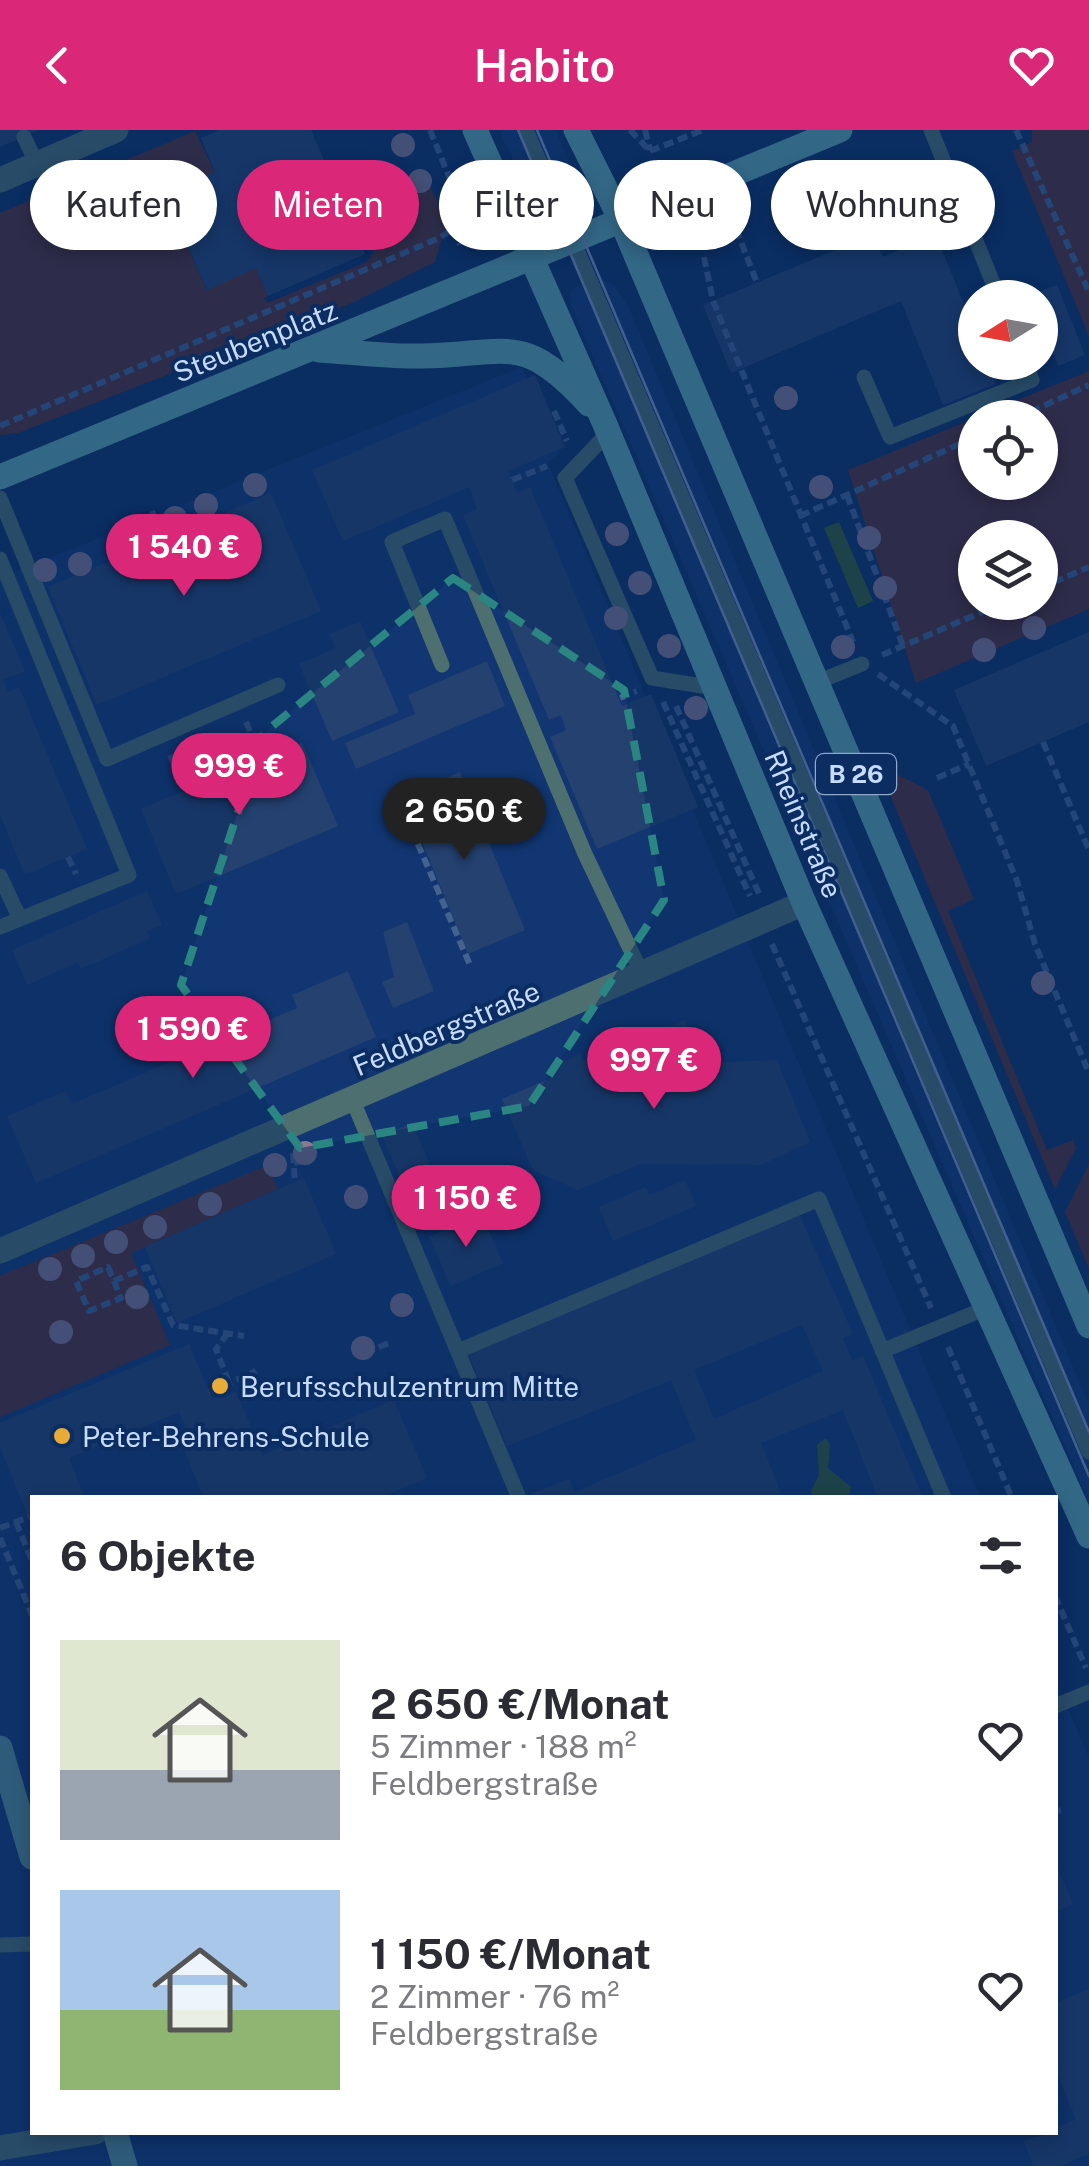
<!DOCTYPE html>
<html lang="de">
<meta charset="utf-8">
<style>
:root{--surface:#fff;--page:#f7f7f7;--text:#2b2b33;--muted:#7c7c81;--accent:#db2777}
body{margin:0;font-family:"Public Sans",sans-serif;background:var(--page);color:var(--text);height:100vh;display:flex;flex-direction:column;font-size:38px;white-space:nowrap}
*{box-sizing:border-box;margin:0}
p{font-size:32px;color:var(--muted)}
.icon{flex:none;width:55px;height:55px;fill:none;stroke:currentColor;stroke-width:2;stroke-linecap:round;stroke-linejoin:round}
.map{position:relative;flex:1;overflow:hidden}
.side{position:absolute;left:30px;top:1365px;width:1028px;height:640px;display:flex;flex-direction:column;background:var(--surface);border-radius:0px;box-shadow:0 5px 15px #0003}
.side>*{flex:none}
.hud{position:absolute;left:30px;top:30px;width:1030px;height:90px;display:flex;gap:20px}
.needle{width:65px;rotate:259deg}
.controls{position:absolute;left:958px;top:150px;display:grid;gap:20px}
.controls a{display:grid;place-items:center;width:100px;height:100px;border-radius:50%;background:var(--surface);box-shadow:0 5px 15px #0003;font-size:50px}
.price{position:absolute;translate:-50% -85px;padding:0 22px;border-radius:35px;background:var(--accent);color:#fff;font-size:32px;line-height:65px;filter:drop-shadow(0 2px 5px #0008)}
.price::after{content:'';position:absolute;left:50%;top:60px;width:30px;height:22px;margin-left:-15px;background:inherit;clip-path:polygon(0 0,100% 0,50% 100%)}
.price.current{background:#222;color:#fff}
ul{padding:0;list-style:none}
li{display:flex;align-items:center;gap:30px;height:250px;padding:0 30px}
li span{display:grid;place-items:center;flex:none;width:280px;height:200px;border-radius:0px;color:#555}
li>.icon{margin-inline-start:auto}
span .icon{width:120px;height:120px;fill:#fffc;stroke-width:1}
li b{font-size:42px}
h2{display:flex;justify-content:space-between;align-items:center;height:120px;padding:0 30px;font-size:42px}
.tag{padding:0 35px;border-radius:45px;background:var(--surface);box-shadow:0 5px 15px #0003;font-size:35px;line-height:90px}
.tag.current{background:var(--accent);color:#fff}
header{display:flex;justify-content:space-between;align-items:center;height:130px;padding:0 30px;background:var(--accent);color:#fff;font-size:45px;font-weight:600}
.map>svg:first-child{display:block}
.built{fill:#113671}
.green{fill:#572c2d;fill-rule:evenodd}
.water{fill:#355b2b}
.building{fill:#244170;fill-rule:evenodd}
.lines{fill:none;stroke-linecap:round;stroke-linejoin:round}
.path{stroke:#446290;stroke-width:6;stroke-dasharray:10 5;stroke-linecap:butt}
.lane{stroke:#4d6f70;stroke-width:15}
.street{stroke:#4d6f70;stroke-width:25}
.secondary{stroke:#5a9295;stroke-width:25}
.primary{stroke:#63adb1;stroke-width:25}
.tram{stroke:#859ec6;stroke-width:2.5}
.tree{fill:#8b7990}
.marked{fill:none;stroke:#2b8583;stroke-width:8;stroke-dasharray:20 12;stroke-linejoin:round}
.poi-dot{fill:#e8ab37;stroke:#0b2d62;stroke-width:4}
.labels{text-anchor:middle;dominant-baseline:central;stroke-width:8;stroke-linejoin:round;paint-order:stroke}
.shield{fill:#0b2d62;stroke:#8fa8ce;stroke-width:2.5}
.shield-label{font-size:25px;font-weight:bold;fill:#c7dcfc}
.street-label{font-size:28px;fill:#c7dcfc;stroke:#0b2d62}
.poi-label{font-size:28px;fill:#c7dcfc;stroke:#0b2d62;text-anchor:start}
</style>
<header><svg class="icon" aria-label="back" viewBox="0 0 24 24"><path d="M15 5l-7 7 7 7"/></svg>Habito<svg class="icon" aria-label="heart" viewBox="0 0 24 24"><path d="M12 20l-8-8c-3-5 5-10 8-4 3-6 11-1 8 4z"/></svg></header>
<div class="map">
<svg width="1089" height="2036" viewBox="0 0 1089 2036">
<rect width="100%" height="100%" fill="#0b2d62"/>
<path class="built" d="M499 0H556L571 38 566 61 551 70 530 68Z
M596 147 614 155 628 176 1089 1275V1372L571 175V160Z
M522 237 560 322 548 333 980 1367 32 1368V2002H1055V1547L1089 1628V2036H0V448Z"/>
<path class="green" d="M1032 0H1089V206L1012 21 1032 12Z
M195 1 215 42 166 64 206 159 256 138 268 166 264 168 267 173 367 132 392 92 409 87 414 60 429 55 447 90 435 132 354 172 18 303 0 305V83Z
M1089 241V479L916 553 848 340 975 288V352H1040V288L976 287ZM975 408H1040V472H975Z
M877 634 928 660 974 769 948 781 1047 1020 1073 1010 1076 1018 1055 1059Z
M1089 1034V1139L1065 1082Z
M268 1035 278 1059 131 1123 170 1215 0 1287V1146Z"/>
<path class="water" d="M839 392 873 471 858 478 824 398Z
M826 1308 830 1314 828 1338 851 1357 849 1367H813L811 1361 819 1345 817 1315Z"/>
<path class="building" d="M0 0H39L0 17Z
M220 0H311L365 124 268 166 256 138 207 160 165 63 215 42 201 8Z
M872 105 883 127 936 105 975 202V232H987L996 254 943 275 901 171 731 243 703 175Z
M1057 155 1085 225 1058 236 1040 190V168L1026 167Z
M535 245 565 317 508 341 517 363 530 357 622 576 651 564 698 677 597 719 550 607 566 600 561 585 549 590 463 385 477 379 469 357 343 411 312 340Z
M271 363 321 481 97 575 48 457Z
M0 483 25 541 3 550 8 562 19 557 87 719 25 745 0 685Z
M360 491 399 582 332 611 299 534 336 518 329 504Z
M1089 502V592L986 636 954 560Z
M487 531 505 576 356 639 345 613 415 584 408 565Z
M302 612 338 696 176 764 141 679Z
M460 642 525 800 468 824 403 666Z
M147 761 162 795 147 801 150 808 81 839 78 832 27 855 12 820Z
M407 792 434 861 393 878 382 852 394 847 383 802Z
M348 841 376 907 36 1053 7 986 66 961 72 974 297 878 292 865Z
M685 890 702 933 777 930 810 1012 761 1035 641 1034 578 1060 533 1040 502 969 558 945 554 936 580 924 583 931Z
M412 993 449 1078 419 1091 382 1006Z
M304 1048 336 1124 177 1193 145 1117Z
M685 1050 696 1076 613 1111 599 1077 646 1057 649 1065Z
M481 1083 503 1133 451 1156 429 1107Z
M799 1084 853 1204 843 1208 847 1219 852 1230 863 1226 923 1368H878L843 1280 761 1313 783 1368H532L530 1364 569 1349 575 1362 696 1310 671 1250 507 1316 469 1225ZM802 1195 823 1241 714 1289 694 1240Z
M189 1214 212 1269 236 1262 263 1325 394 1270 427 1348 380 1368H204L177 1303 186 1299 179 1282 69 1328 85 1368H32V1396L0 1318V1293Z
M1055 1732 1073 1774 1055 1782Z
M1089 1859V2024L1061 2036H1034L1023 2011 1055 2002V1998L1076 1989 1055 1939V1873Z"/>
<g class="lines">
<path class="path" d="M430 0 461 76 469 79 489 118
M630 0 650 21
M645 0 650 20
M1016 0 1089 162
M650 21 703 0
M690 91 698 113
M453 99 460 115
M736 99 757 153
M704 127 713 171 853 512
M554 281 567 311
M1017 288 1089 255
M0 296 439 108 453 99 461 76
M512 350 547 336
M847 365 903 516
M152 381 163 409
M800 386 975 307
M124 393 136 420
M1040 458 1089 437
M882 525 1005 472
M878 544 953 596 1017 751 1035 814 1089 943
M620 568 637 561
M663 572 750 766
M676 576 760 766
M246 592 262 628
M1043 612 1089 720
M170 625 186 660
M937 648 969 634
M419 703 414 705 470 835
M68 727 76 744
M772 814 931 1178
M293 1023 295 1052
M294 1033 311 1029
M108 1137 121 1168 89 1181 76 1151Z
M114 1151 147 1137 173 1195 244 1206
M228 1203 216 1219 229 1253
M948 1217 1012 1368
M365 1223 391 1212
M220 1257 224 1267
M209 1262 256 1241
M16 1392 32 1431
M0 1398 29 1387
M0 1408 32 1485
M1055 1466 1086 1538
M1055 1682 1061 1680"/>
<path class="lane" d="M526 0 1089 1322
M931 0 999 168
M24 7 37 34
M864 247 890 307 1032 250 1025 232
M609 302 565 348 652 548 715 558
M0 368 107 629 278 555
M0 429 129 745 0 797
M442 535 392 412 445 389 585 724 643 846
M817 552 862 534
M0 746 20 789
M353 971 519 1368
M458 1221 819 1069 944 1368
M882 1221 984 1179
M1055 1576 1089 1562
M0 1815 32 1814"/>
<path class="street" d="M0 50 116 0
M0 1121 804 773
M0 2018 95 2002"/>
<path class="secondary" d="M0 1618 32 1727
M115 2002 125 2036"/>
<path class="primary" d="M475 0 604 292 804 773 1089 1406
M576 0 622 92 1089 1196
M319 220C353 222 387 227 421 226 508 225 521 200 589 274
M0 347 840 0"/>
<path class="tram" d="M518 0 1089 1346
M537 0 1089 1302"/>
</g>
<g class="tree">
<circle cx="403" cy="15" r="12"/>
<circle cx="420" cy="51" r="12"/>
<circle cx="385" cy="52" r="12"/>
<circle cx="916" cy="63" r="12"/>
<circle cx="786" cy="268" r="12"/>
<circle cx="255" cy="355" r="12"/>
<circle cx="821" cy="357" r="12"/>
<circle cx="206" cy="375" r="12"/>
<circle cx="175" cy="388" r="12"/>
<circle cx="139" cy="402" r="12"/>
<circle cx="617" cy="404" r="12"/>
<circle cx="869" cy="408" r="12"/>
<circle cx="118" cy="416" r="12"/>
<circle cx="80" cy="434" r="12"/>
<circle cx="45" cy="440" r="12"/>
<circle cx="640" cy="453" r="12"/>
<circle cx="885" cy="458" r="12"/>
<circle cx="616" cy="488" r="12"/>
<circle cx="1034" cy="498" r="12"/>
<circle cx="669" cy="516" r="12"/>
<circle cx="843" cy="517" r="12"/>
<circle cx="984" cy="520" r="12"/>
<circle cx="696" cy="578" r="12"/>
<circle cx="1043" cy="853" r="12"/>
<circle cx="305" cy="1023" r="12"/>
<circle cx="275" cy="1035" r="12"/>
<circle cx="356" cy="1067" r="12"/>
<circle cx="210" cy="1074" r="12"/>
<circle cx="155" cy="1097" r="12"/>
<circle cx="116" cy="1112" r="12"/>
<circle cx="83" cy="1126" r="12"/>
<circle cx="50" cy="1139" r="12"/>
<circle cx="137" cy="1167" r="12"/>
<circle cx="402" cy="1175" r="12"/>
<circle cx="61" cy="1202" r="12"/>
<circle cx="363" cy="1218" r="12"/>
</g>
<path d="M0 0H1089V2036H0ZM453 448 624 560 664 770 529 976 300 1018 181 855 264 603Z" fill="#0b2d62" fill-opacity=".55" fill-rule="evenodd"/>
<path class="marked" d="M453 448 624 560 664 770 529 976 300 1018 181 855 264 603Z"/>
<g class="poi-dot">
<circle cx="220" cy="1256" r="10"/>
<circle cx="62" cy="1306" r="10"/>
</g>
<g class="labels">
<rect class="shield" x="816" y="624" width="80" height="40" rx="8"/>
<g class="shield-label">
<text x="856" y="644">B 26</text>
</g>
<g class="street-label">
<text transform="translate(255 211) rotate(-22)">Steubenplatz</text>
<text transform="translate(804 694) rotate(67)">Rheinstraße</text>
<text transform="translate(446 898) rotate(-23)">Feldbergstraße</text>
</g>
<g class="poi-label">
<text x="240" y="1256">Berufsschulzentrum Mitte</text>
<text x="82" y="1306">Peter-Behrens-Schule</text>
</g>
</g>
</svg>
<div class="controls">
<a><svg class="needle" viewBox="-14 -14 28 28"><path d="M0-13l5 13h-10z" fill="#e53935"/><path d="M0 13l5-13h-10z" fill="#7c7c81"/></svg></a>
<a><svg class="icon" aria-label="locate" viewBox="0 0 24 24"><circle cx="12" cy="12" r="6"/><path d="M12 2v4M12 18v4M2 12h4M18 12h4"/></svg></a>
<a><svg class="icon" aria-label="layers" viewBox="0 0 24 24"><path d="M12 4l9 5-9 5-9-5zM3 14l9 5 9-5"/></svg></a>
</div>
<b class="price" style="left:184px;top:469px">1 540 €</b>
<b class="price" style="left:239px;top:688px">999 €</b>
<b class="price current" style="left:464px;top:733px">2 650 €</b>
<b class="price" style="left:193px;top:951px">1 590 €</b>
<b class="price" style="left:654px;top:982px">997 €</b>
<b class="price" style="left:466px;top:1120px">1 150 €</b>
<div class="hud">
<a class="tag">Kaufen</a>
<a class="tag current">Mieten</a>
<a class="tag">Filter</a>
<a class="tag">Neu</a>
<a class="tag">Wohnung</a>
</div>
<section class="side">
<h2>6 Objekte<svg class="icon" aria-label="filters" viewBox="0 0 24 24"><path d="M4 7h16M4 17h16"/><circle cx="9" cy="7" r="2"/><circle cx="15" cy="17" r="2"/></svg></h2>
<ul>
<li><span style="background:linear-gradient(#dfe7d0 65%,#9aa5b1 0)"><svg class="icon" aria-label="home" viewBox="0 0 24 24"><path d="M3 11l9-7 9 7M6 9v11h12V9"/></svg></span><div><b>2 650 €/Monat</b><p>5 Zimmer · 188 m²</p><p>Feldbergstraße</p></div><svg class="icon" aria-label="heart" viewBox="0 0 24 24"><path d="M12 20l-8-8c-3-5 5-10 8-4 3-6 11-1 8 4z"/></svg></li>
<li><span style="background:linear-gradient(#a9c7e8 60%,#8fb573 0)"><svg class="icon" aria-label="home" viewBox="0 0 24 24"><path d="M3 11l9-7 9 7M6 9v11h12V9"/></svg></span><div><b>1 150 €/Monat</b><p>2 Zimmer · 76 m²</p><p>Feldbergstraße</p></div><svg class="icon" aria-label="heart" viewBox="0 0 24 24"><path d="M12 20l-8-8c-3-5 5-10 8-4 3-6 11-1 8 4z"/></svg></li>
</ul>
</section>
</div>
